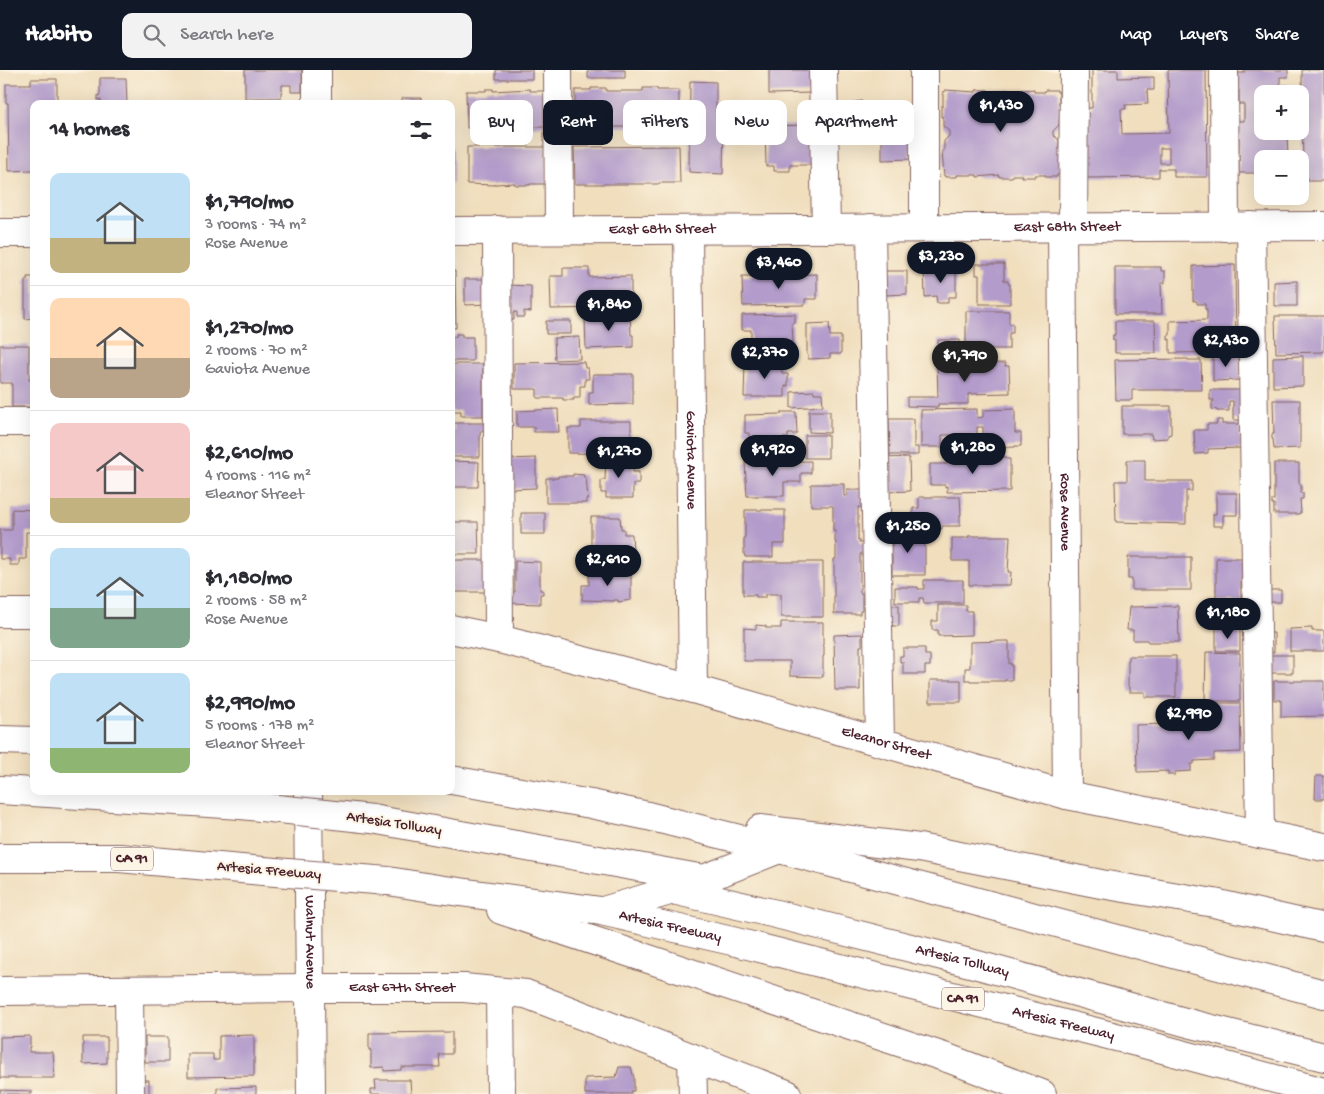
<!DOCTYPE html>
<meta charset="utf-8">
<style>
:root{--surface:#fff;--page:#f2f2f3;--text:#2b2b33;--muted:#7c7c81;--line:#e1e1e2;--accent:#111827}
body{margin:0;font-family:"Gochi Hand",sans-serif;background:var(--page);color:var(--text);height:100vh;display:flex;flex-direction:column;font-size:19px;white-space:nowrap}
*{box-sizing:border-box;margin:0}
p{font-size:16px;color:var(--muted)}
.icon{flex:none;width:28px;height:28px;fill:none;stroke:currentColor;stroke-width:2;stroke-linecap:round;stroke-linejoin:round}
.map{position:relative;flex:1;overflow:hidden}
.drawer{position:absolute;left:30px;top:30px;width:425px;height:695px;display:flex;flex-direction:column;background:var(--surface);border-radius:10px;box-shadow:0 5px 20px #0002}
.drawer>*{flex:none}
.banner{position:absolute;left:470px;top:30px;width:475px;height:45px;display:flex;gap:10px}
.buttons{position:absolute;left:1254px;top:15px;display:grid;gap:10px}
.buttons a{display:grid;place-items:center;width:55px;height:55px;border-radius:10px;background:var(--surface);box-shadow:0 5px 20px #0002;font-size:25px}
.price{position:absolute;translate:-50% -42px;padding:0 11px;border-radius:18px;background:var(--accent);color:#fff;font-size:16px;line-height:32px;filter:drop-shadow(0 1px 2px #0008)}
.price::after{content:'';position:absolute;left:50%;top:30px;width:15px;height:11px;margin-left:-8px;background:inherit;clip-path:polygon(0 0,100% 0,50% 100%)}
.price.selected{background:#222;color:#fff}
ul{padding:0;list-style:none}
li{display:flex;align-items:center;gap:15px;height:125px;padding:0 20px}
li+li{border-top:1px solid var(--line)}
li span{display:grid;place-items:center;flex:none;width:140px;height:100px;border-radius:10px;color:#555}
li>.icon{margin-inline-start:auto}
span .icon{width:60px;height:60px;fill:#fffc;stroke-width:1}
li b{font-size:21px}
h2{display:flex;justify-content:space-between;align-items:center;height:60px;padding:0 20px;font-size:21px}
.tag{padding:0 18px;border-radius:10px;background:var(--surface);box-shadow:0 5px 20px #0002;font-size:18px;line-height:45px}
.tag.selected{background:var(--accent);color:#fff}
header{display:flex;align-items:center;gap:30px;box-sizing:border-box;height:70px;padding:0 25px;background:var(--accent);color:#fff}
header strong{font-size:24px}
nav{display:flex;gap:28px;margin-inline-start:auto;font-size:18px}
.search{width:350px;height:45px;background:var(--page);display:flex;align-items:center;gap:12px;box-sizing:border-box;padding:0 18px;border-radius:10px;color:var(--muted);font-size:19px}
.map>svg:first-child{display:block}
.building{fill:#b39ccb;fill-rule:evenodd}
.lines{fill:none;stroke-linecap:round;stroke-linejoin:round}
.minor-casing{stroke:#84625e;stroke-width:30}
.highway-casing{stroke:#84625e;stroke-width:30}
.minor{stroke:#fff;stroke-width:28}
.highway{stroke:#fff;stroke-width:28}
.highway-bridge-casing{stroke:#84625e;stroke-width:30;stroke-linecap:butt}
.highway-bridge{stroke:#fff;stroke-width:28}
.labels{text-anchor:middle;dominant-baseline:central;stroke-width:4;stroke-linejoin:round;paint-order:stroke}
.shield{fill:#fcf5e5;stroke:#7f5f63;stroke-width:1}
.shield-label{font-size:14px;font-weight:bold;fill:#4a1f2b}
.street-label{font-size:15px;fill:#4a1f2b;stroke:#fcf5e5}
</style>
<header>
<strong>Habito</strong>
<div class="search"><svg class="icon" aria-label="search" viewBox="0 0 24 24"><circle cx="10" cy="10" r="6"/><path d="M15 15l6 6"/></svg>Search here</div>
<nav><a>Map</a><a>Layers</a><a>Share</a></nav>
</header>
<div class="map">
<svg width="1324" height="1024" viewBox="0 0 1324 1024">
<rect width="100%" height="100%" fill="#fcf5e5"/>
<filter id="ink" filterUnits="userSpaceOnUse"><feTurbulence type="fractalNoise" baseFrequency=".02" numOctaves="2"/><feDisplacementMap in="SourceGraphic" scale="10" xChannelSelector="R" yChannelSelector="G"/><feConvolveMatrix kernelMatrix="1 2 1 2 8 2 1 2 1" color-interpolation-filters="sRGB"/></filter>
<filter id="wash" filterUnits="userSpaceOnUse"><feTurbulence type="fractalNoise" baseFrequency=".0096" numOctaves="4" result="noise"/><feDisplacementMap in="SourceGraphic" scale="20" xChannelSelector="R" yChannelSelector="G"/><feGaussianBlur stdDeviation="1.12" result="paint"/><feColorMatrix in="noise" values="0 0 0 0 0 0 0 0 0 0 0 0 0 0 0 0 0 1.4 0 .05"/><feComposite in="paint" operator="in"/></filter>
<g filter="url(#wash)">
<rect width="100%" height="100%" fill="#f0debd"/>
<g id="blocks">
<path class="building" d="M245 0H302V22H291V15H282V22H281V28H245Z
M496 0H532V9H496Z
M588 0H625V8H588Z
M769 0H815L813 23 769 24Z
M1092 0H1118V8L1154 7V20H1147L1148 34 1125 35 1126 39H1121L1122 64 1169 63 1168 0H1206L1207 107H1174V99H1159V107L1087 108V104H1084V38H1092ZM1160 78H1169V93H1160Z
M1244 0H1288V7H1280V15H1288V21H1280V24H1262V61L1287 62 1288 89H1262V103H1239V67L1236 68V51H1244V34H1239V20H1236V3H1244Z
M1302 0H1324V111H1308V108H1303Z
M100 8H126L127 33 101 34V30H98V25H100Z
M31 9H57V34H34V100L9 101 8 33H6V14H31Z
M690 11 716 12V50H724L723 104 689 102Z
M591 18H606V21H643V18H657V20H679V57H575V20H591Z
M486 19H493V21L530 19V21H546V57L467 58 466 21H486Z
M1034 19V22H1045V20H1057V22H1059V35H1060L1059 55 1053 61V65L1059 70V80H1061L1059 104 1057 105V107H1045V105H1035V107H1022V105H1012V107H999V105L977 107V105H957V107H945V106H944L942 81H944V71L949 66V61L943 56V47H941V36H943V22H945V20L976 22V20H988V22L1011 20V22H1022V20Z
M402 28H421V34H402Z
M862 31V33H905V64H910V89L882 90V68H853L852 33H855V32Z
M814 55V95H790V101H774V96H766L765 56Z
M679 76 680 113H659V114H575L574 77Z
M467 77H546V114H530V115H515V113L495 114V115L467 114Z
M451 80H453V114H451Z
M976 194H1004V211H1008V214H1010V234H979V205H976Z
M945 195H952V198H956V227H948V233H937L936 226 925 227 924 200 943 199 945 198Z
M1235 195 1236 282 1170 283V269L1168 270V265H1170V251L1207 250V239H1205V234H1197V231H1193V196Z
M1115 197H1161V201H1165V213H1161L1162 244H1115Z
M563 198H589V207L631 206V236H604V238L551 239 550 206H563Z
M451 201H455L456 258H451Z
M884 201H907V224L885 225Z
M762 202H766L767 205 817 204V229H805V235L743 236 742 206H762Z
M27 207H34V248L25 249V210H27Z
M465 209H488V234L465 235Z
M1297 211V236H1274V212Z
M506 215 531 216V242L524 241V247H517V242H514V250H506Z
M966 241H1009V254H1013V263H1009V279H966Z
M630 244 631 265H633V277L586 279 585 247Z
M795 244V253H792L793 272H751V260H742V245Z
M1275 246H1324V282L1276 283Z
M546 251H571V264H546Z
M1115 251H1155L1156 283H1115V270H1113V265H1115Z
M829 253 830 266H841V284H830V288L808 289V285H807V254Z
M456 264H462V267H473V291H451V267H456Z
M579 267 580 289 555 290 554 268Z
M938 270H960V286L938 287Z
M0 275H29V310H34V337H12V313H0Z
M1213 286H1240V310L1213 311Z
M1303 286V316L1273 317V287Z
M1188 289V290H1201L1202 320H1132V330H1116L1115 290Z
M584 292 585 298H588L589 309H585V316H580V328H573L574 330H563V328H537V319H514V293Z
M781 292 782 304H788V316H785V327H744L745 293Z
M970 292V294L1005 293V296H1009L1010 323 968 324V334H938V337L907 336V327H938L937 293Z
M451 294H483V346H461V341H451Z
M593 304H633V334L589 335V322H593Z
M1210 320H1241L1247 350H1233V331H1229V341H1217V340L1212 339V332H1214V330H1210Z
M814 321V323H822L823 336 791 338V322Z
M1273 330H1300V378L1274 379 1273 369H1272V364H1274Z
M1122 336H1171V364L1168 365V368L1152 369 1151 364H1122Z
M558 339 559 362H534V357H517V341Z
M977 339V348L983 347V340L1015 339V363H1021V376H1015V377L983 378V357H977V365H942V377H921V340Z
M809 341H830V363L809 362Z
M781 342H796L797 364H788V368H783V379H754V369H749V363H745V345L781 344Z
M889 349H914V377H918V385H890Z
M1217 350H1222V354H1240L1241 378 1208 379V383L1195 384 1194 360H1207V354H1217Z
M581 351H631V369H629V382H625V384L568 383V358H581Z
M454 353H488V356L480 362V387H451V361H454Z
M805 365H828V388H805Z
M909 387 910 421 885 422 884 388Z
M1001 387H1006V389H1010V421L947 422V416L945 417V415H930V394H947V389H1001Z
M536 388V418L509 419 508 389Z
M606 389 633 390V402H639V414H633V428H606V423H601V410H605Z
M1127 390H1145V411H1192V421H1186V454L1116 452 1115 411H1127Z
M451 391 479 392 478 417H451Z
M811 391V403H801V412H784V426H747L745 392Z
M1274 393H1299V414H1301V421H1300V423H1303V429H1300L1301 443H1299V444H1274V434H1272V430H1274Z
M573 404 584 405V408H586L588 429H586V433H546V408H558V406H573Z
M811 414H844V426H847V420H867V437H858V470H859V473H866V484H860V523H862V541H860V544H834V489H836V472H835V461H833V436H811Z
M1216 423H1237V445H1223V456H1213V444H1216Z
M919 427H960L961 445H960V456H942V459L921 460V456H919V451H913V438H919Z
M12 439 34 440V462H26V489H19V495H10V489H0V460H12Z
M745 440H785V474H773V487H745V485H744V467H745Z
M521 443H545V464H521Z
M591 447H620L621 459H624V464H632L633 481H617V477H591Z
M451 452H478L479 484H451Z
M892 464H925V505H892V485H885V476H892Z
M968 466H1010L1008 502H1011L1010 515H969V491H952V468H968Z
M1128 487H1191V520H1132V509H1128Z
M1216 488H1245V509H1241V531H1216Z
M451 490H489V522H451Z
M515 491 540 492V520H543V524H540V534L508 533 509 522H515Z
M743 492H823V547H781V524H766V527H756V525H743Z
M609 501H616V503H631V530L618 532V530H614V531L582 530V515H589V502H609Z
M924 510H963V533H924L923 528H919V532H895V517H918V519H924Z
M1266 520H1281V532H1266Z
M886 535H899V556H886Z
M938 535H966V541H972V565L938 566V560H932V551H938Z
M1178 536 1179 572H1148L1147 570H1133V560H1127L1129 537Z
M781 552H823V575L824 576V586H823V607L790 606V591H744V558L756 559V555L766 556V558H781Z
M1216 558H1240V581H1216Z
M1312 558V561H1324V581H1290V559Z
M1265 563H1274V582H1265Z
M862 564V576H860V620H835L834 565Z
M1004 571H1009V594H1012V610H1005V611H970V610H965V598H970V572Z
M903 578H925V585H930V596H925V604H903V592H900V586H903Z
M1206 582 1240 583V631H1205Z
M1269 585H1293V603H1269Z
M1129 586H1176V627H1145V622H1129V617H1128V590H1129Z
M930 610H961V632H930Z
M1274 611H1324V646L1281 647V630H1274Z
M1213 633H1240L1241 682 1214 683V690L1194 691V694H1191V701L1175 702V705H1168V701L1137 702 1136 655 1164 654V656L1214 655 1213 649H1201V634Z
M1316 706H1324V729H1315Z
M452 962V984H439L440 997H401V1000L384 1001V997L371 998V980H369V963Z
M254 965V1006L188 1007V984H213V990H219V966Z
M30 966V977H29V982H53L55 1008H0V967Z
M83 967H107V993L83 994Z
M145 967H168V992H145Z
M619 997H631L634 1008V1021H631V1024H585V1008L616 1007Z
M136 1010H149V1024H137Z
M375 1010H410L411 1024H371V1019H376Z
M256 1017V1024H217V1018Z
M0 1020 32 1021V1024H0Z"/>
</g>
</g>
<g filter="url(#ink)">
<use href="#blocks" fill-opacity="0" stroke="#84625e" stroke-width="1"/>
<g class="lines">
<g class="minor-casing">
<g id="minor">
<path d="M317 0V34"/>
<path d="M558 0 559 160"/>
<path d="M823 0 826 159"/>
<path d="M1224 0 1225 157"/>
<path d="M1251 156 1260 764"/>
<path d="M871 158 880 672"/>
<path d="M924 158V0"/>
<path id="s1" d="M1062 158 1067 725"/>
<path d="M1073 158 1074 0"/>
<path d="M497 160 499 569"/>
<path id="s2" d="M688 160 693 619"/>
<path id="s3" d="M451 161 1324 156"/>
<path d="M0 163H34"/>
<path d="M0 352H34"/>
<path d="M0 543H34"/>
<path id="s4" d="M451 559 499 569 693 619 1067 725 1324 777"/>
<path id="s5" d="M308 721 311 1024"/>
<path d="M129 920 130 1024"/>
<path id="s6" d="M0 921 310 918H464L526 924 787 1024"/>
<path d="M500 922 501 1024"/>
<path d="M692 988 693 1024"/>
</g>
</g>
<g class="highway-casing">
<g id="highway">
<path d="M0 670 34 671"/>
<path d="M451 710 591 734 648 746 779 779 1324 924"/>
<path d="M0 720 241 735"/>
<path d="M372 749 704 809 779 779"/>
<path d="M760 759 919 778 1101 814 1214 833 1324 858"/>
<path d="M0 788H119L263 801"/>
<path id="s7" d="M388 811 438 819 601 841 732 871 1140 973 1324 1022"/>
<path d="M501 840 950 989 1042 1024"/>
<path id="s8" d="M603 841 673 820 772 843 974 894 1192 954 1324 987"/>
</g>
</g>
<use href="#minor" class="minor"/>
<use href="#highway" class="highway"/>
<g class="highway-bridge-casing">
<path id="highway-bridge" d="M241 735 372 749
M263 801 388 811"/>
</g>
<use href="#highway-bridge" class="highway-bridge"/>
</g>
</g>
<g class="labels">
<g class="shield">
<rect x="111" y="777.5" width="42" height="23" rx="4"/>
<rect x="942" y="917.5" width="42" height="23" rx="4"/>
</g>
<g class="shield-label">
<text x="132" y="789">CA 91</text>
<text x="963" y="929">CA 91</text>
</g>
<g class="street-label">
<text stroke="none"><textPath href="#s3" startOffset="616">East 68th Street</textPath></text>
<text stroke="none"><textPath href="#s3" startOffset="211">East 68th Street</textPath></text>
<text stroke="none"><textPath href="#s2" startOffset="230">Gaviota Avenue</textPath></text>
<text stroke="none"><textPath href="#s1" startOffset="284">Rose Avenue</textPath></text>
<text stroke="none"><textPath href="#s4" startOffset="450">Eleanor Street</textPath></text>
<text transform="translate(394 754) rotate(9)">Artesia Tollway</text>
<text transform="translate(269 801) rotate(5)">Artesia Freeway</text>
<text stroke="none"><textPath href="#s7" startOffset="286">Artesia Freeway</textPath></text>
<text stroke="none"><textPath href="#s5" startOffset="151">Walnut Avenue</textPath></text>
<text stroke="none"><textPath href="#s8" startOffset="371">Artesia Tollway</textPath></text>
<text stroke="none"><textPath href="#s6" startOffset="402">East 67th Street</textPath></text>
<text stroke="none"><textPath href="#s7" startOffset="691">Artesia Freeway</textPath></text>
</g>
</g>
</svg>
<div class="buttons">
<a>+</a>
<a>−</a>
</div>
<b class="price" style="left:1001px;top:63px">$1,430</b>
<b class="price" style="left:941px;top:214px">$3,230</b>
<b class="price" style="left:779px;top:220px">$3,460</b>
<b class="price" style="left:609px;top:262px">$1,840</b>
<b class="price" style="left:1226px;top:298px">$2,430</b>
<b class="price" style="left:765px;top:310px">$2,370</b>
<b class="price selected" style="left:965px;top:313px">$1,790</b>
<b class="price" style="left:973px;top:405px">$1,280</b>
<b class="price" style="left:773px;top:407px">$1,920</b>
<b class="price" style="left:619px;top:409px">$1,270</b>
<b class="price" style="left:908px;top:484px">$1,250</b>
<b class="price" style="left:608px;top:517px">$2,610</b>
<b class="price" style="left:1228px;top:570px">$1,180</b>
<b class="price" style="left:1189px;top:671px">$2,990</b>
<div class="banner">
<a class="tag">Buy</a>
<a class="tag selected">Rent</a>
<a class="tag">Filters</a>
<a class="tag">New</a>
<a class="tag">Apartment</a>
</div>
<section class="drawer">
<h2>14 homes<svg class="icon" aria-label="filters" viewBox="0 0 24 24"><path d="M4 7h16M4 17h16"/><circle cx="9" cy="7" r="2"/><circle cx="15" cy="17" r="2"/></svg></h2>
<ul>
<li><span style="background:linear-gradient(#bfe0f5 65%,#c2b280 0)"><svg class="icon" aria-label="home" viewBox="0 0 24 24"><path d="M3 11l9-7 9 7M6 9v11h12V9"/></svg></span><div><b>$1,790/mo</b><p>3 rooms · 74 m²</p><p>Rose Avenue</p></div></li>
<li><span style="background:linear-gradient(#ffd9b3 60%,#b9a48a 0)"><svg class="icon" aria-label="home" viewBox="0 0 24 24"><path d="M3 11l9-7 9 7M6 9v11h12V9"/></svg></span><div><b>$1,270/mo</b><p>2 rooms · 70 m²</p><p>Gaviota Avenue</p></div></li>
<li><span style="background:linear-gradient(#f6c9c9 75%,#c2b280 0)"><svg class="icon" aria-label="home" viewBox="0 0 24 24"><path d="M3 11l9-7 9 7M6 9v11h12V9"/></svg></span><div><b>$2,610/mo</b><p>4 rooms · 116 m²</p><p>Eleanor Street</p></div></li>
<li><span style="background:linear-gradient(#bfe0f5 60%,#7fa58c 0)"><svg class="icon" aria-label="home" viewBox="0 0 24 24"><path d="M3 11l9-7 9 7M6 9v11h12V9"/></svg></span><div><b>$1,180/mo</b><p>2 rooms · 58 m²</p><p>Rose Avenue</p></div></li>
<li><span style="background:linear-gradient(#bfe0f5 75%,#8fb573 0)"><svg class="icon" aria-label="home" viewBox="0 0 24 24"><path d="M3 11l9-7 9 7M6 9v11h12V9"/></svg></span><div><b>$2,990/mo</b><p>5 rooms · 178 m²</p><p>Eleanor Street</p></div></li>
</ul>
</section>
</div>
